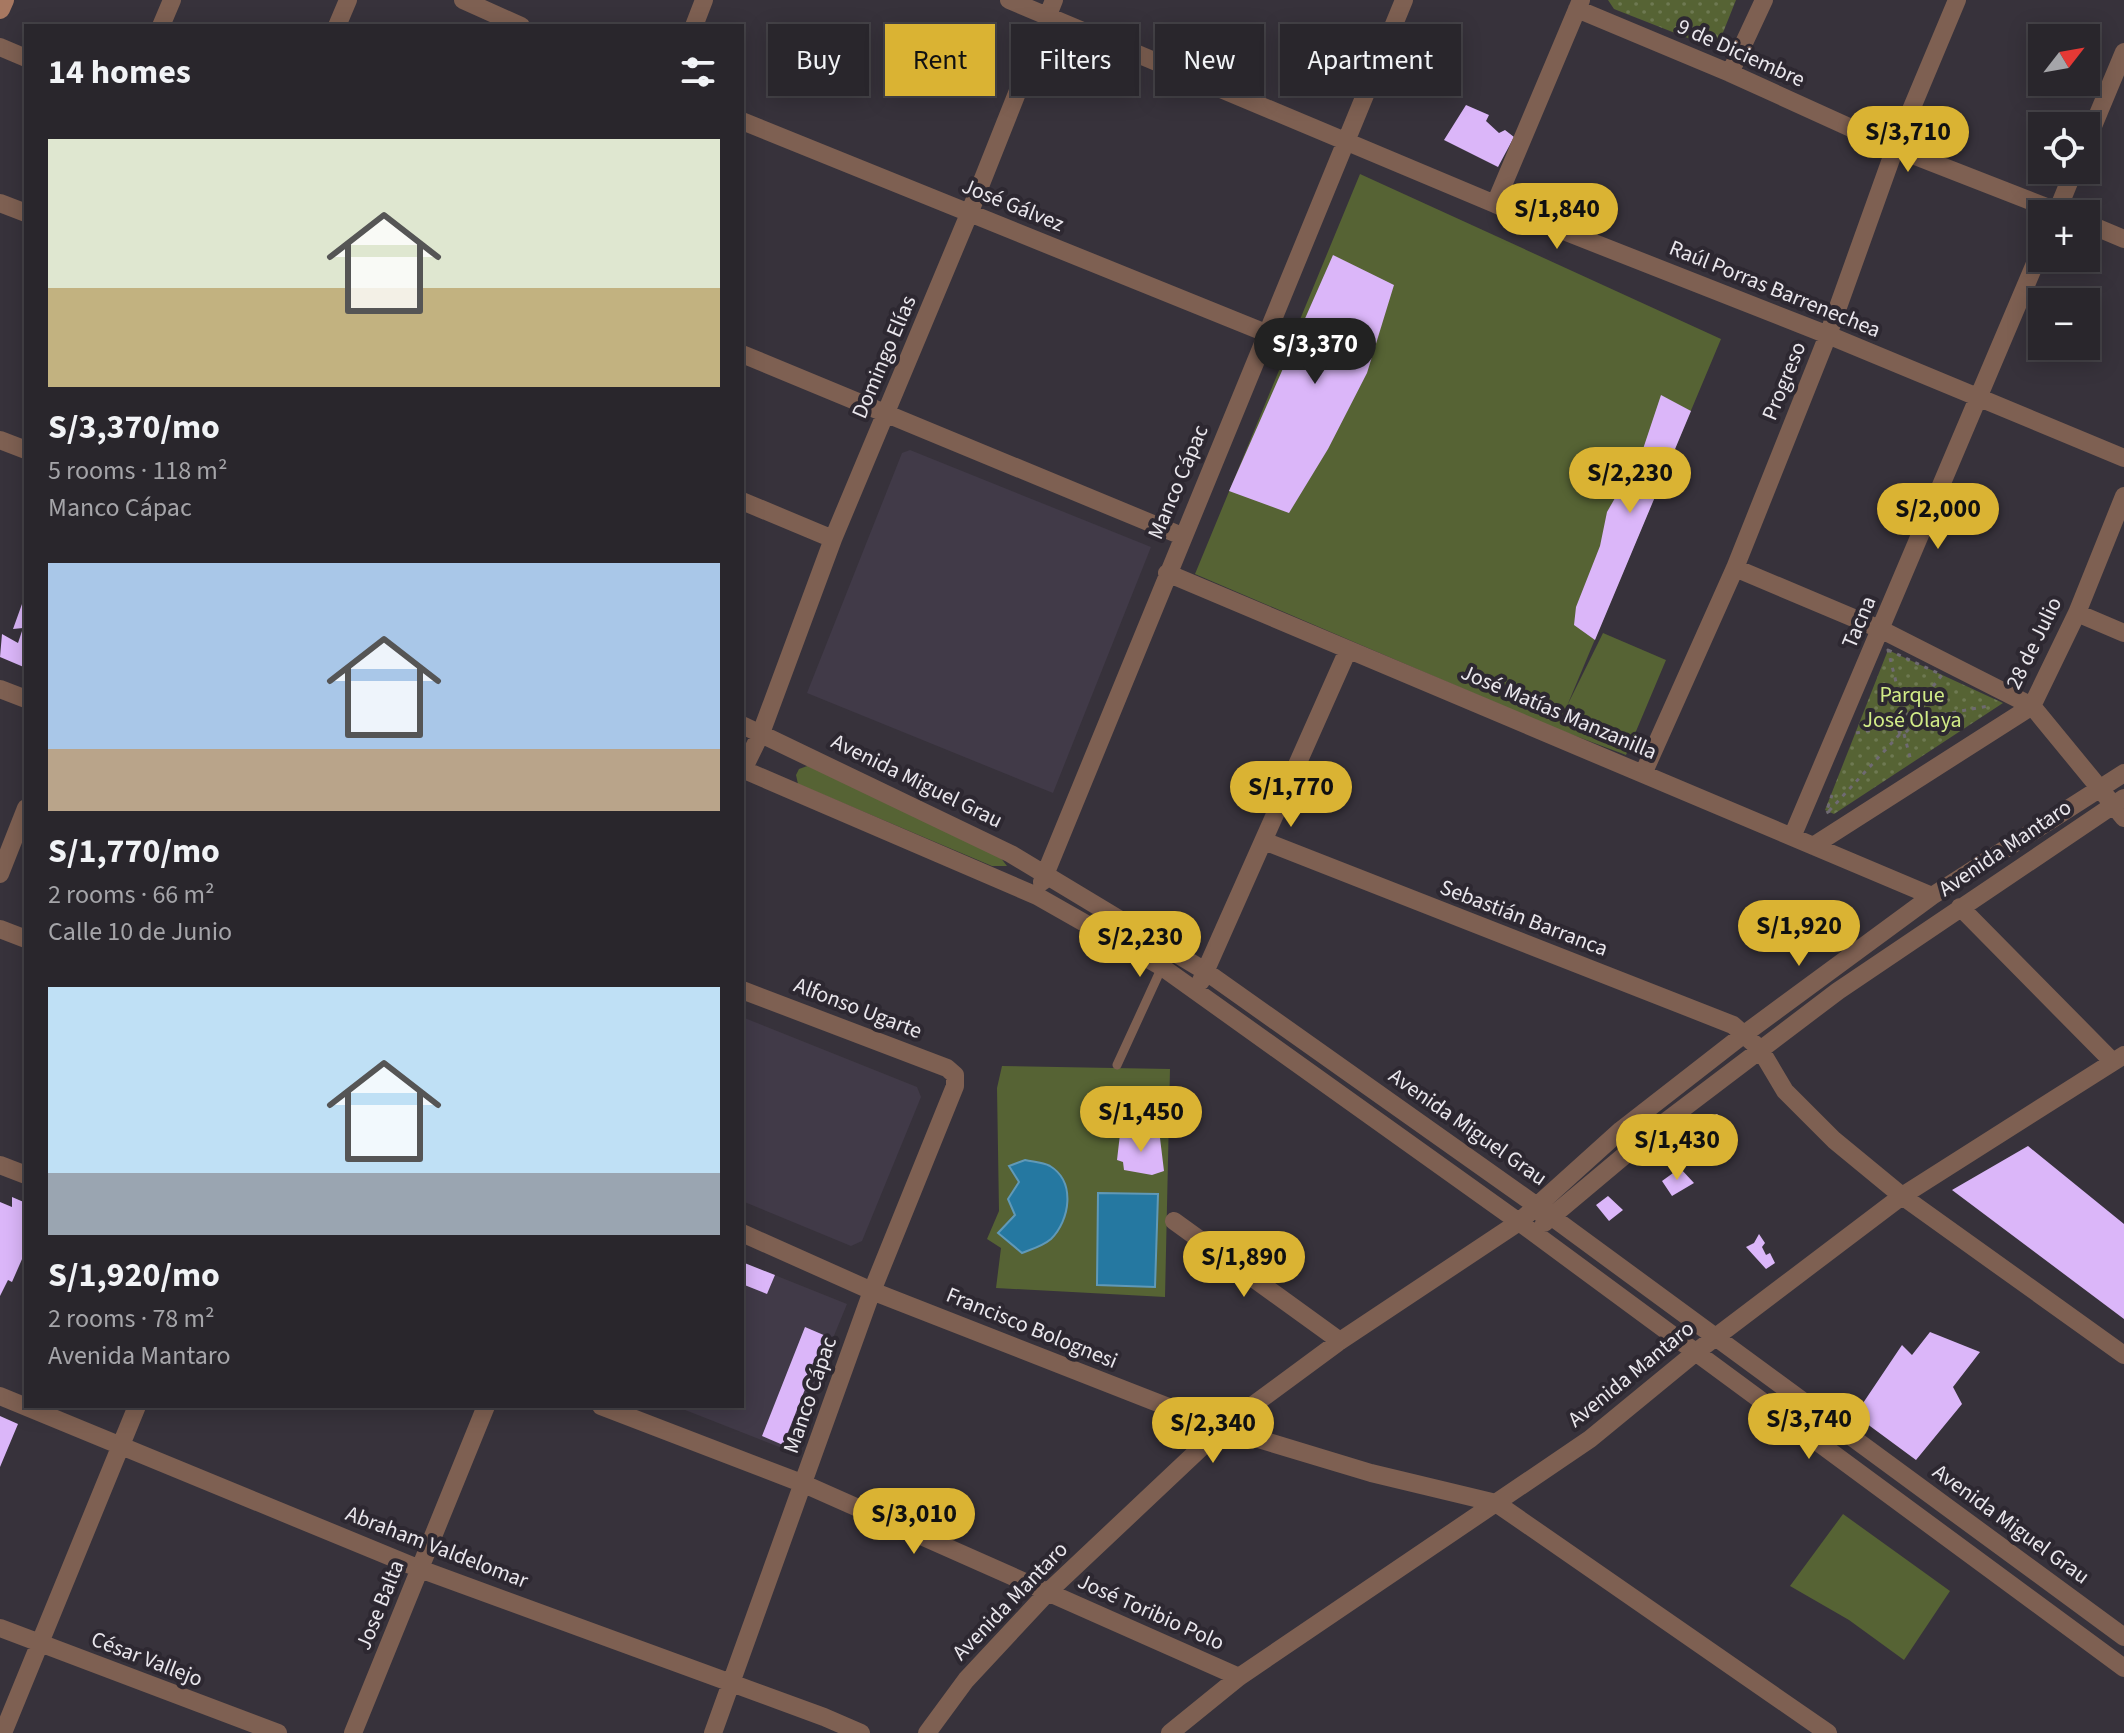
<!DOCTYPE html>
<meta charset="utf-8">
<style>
:root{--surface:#29262c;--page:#353238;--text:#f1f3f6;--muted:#a5a5a9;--line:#454348;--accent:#dab333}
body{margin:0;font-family:"Source Sans 3",sans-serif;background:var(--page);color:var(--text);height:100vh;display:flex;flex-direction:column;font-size:30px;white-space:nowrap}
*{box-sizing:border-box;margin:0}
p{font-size:26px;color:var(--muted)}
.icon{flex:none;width:44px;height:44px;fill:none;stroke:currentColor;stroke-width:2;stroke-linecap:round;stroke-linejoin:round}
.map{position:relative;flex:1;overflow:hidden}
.side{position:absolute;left:24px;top:24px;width:720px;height:1384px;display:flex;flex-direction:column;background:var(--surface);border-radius:0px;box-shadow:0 4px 20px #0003,0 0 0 2px var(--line)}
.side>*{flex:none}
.guide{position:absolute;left:768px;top:24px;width:760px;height:72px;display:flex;gap:16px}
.needle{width:52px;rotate:59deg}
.tools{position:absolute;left:2028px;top:24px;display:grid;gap:16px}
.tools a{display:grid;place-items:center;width:72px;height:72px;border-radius:0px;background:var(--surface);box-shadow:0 4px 20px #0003,0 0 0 2px var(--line);font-size:40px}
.price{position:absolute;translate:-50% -68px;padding:0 18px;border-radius:28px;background:var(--accent);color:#111;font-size:26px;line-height:52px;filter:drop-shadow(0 2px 4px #0008)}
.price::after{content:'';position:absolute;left:50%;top:48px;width:24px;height:18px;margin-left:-12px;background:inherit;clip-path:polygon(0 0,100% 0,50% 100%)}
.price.on{background:#222;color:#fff}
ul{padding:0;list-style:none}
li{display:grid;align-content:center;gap:16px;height:424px;padding:0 24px}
li span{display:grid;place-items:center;height:248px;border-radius:0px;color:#555}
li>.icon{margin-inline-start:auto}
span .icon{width:144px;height:144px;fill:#fffc;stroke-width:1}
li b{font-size:34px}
h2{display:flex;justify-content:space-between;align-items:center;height:96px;padding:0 24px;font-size:34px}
.tag{padding:0 28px;border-radius:0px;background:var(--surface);box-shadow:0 4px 20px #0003,0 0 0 2px var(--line);font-size:28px;line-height:72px}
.tag.on{background:var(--accent);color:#111}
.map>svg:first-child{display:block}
.built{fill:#413a48}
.grass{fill:url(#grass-dots)}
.garden{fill:#566334}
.water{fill:#2578a1;stroke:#6099b8;stroke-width:2}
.building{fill:#dbb6f9}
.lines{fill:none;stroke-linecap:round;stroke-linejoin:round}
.path{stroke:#6f6a72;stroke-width:3;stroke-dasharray:4 6;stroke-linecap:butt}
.lane{stroke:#7e6052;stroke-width:9}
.street{stroke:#7e6052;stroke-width:18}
.secondary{stroke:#a77861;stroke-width:20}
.labels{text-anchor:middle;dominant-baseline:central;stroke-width:8;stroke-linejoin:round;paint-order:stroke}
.street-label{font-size:22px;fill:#eae7ed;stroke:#2d2831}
.park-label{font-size:22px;fill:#d1eb87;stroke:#2d2831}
</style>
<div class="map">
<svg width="2124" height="1733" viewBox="0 0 2124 1733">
<defs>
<pattern id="grass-dots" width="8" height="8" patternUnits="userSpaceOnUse" patternTransform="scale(2)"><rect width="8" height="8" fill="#566334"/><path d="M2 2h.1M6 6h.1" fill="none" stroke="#6e7952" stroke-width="1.8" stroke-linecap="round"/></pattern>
</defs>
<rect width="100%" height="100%" fill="#37323b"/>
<path class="built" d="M910 450 1151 547 1053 793 807 693 902 453Z
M742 1017 917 1087 921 1097 862 1241 851 1246 742 1201Z
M742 1262 847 1304 787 1450 675 1406H742Z"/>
<path class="grass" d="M1608 0H1736L1720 40 1703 44 1614 9Z
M1888 650 2003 703 1834 814 1825 810Z"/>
<path class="garden" d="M1360 174 1721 339 1567 706 1603 633 1666 660 1626 755 1557 729 1195 574Z
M810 765 1000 857 1007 866H992L798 784 796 775 799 769Z
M1002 1066 1170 1069 1165 1297 996 1288 1001 1248 987 1239 999 1211 997 1088Z
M1843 1514 1950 1591 1904 1660 1849 1620 1790 1586Z"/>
<path class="water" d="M1025 1160C1033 1162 1042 1162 1050 1166 1076 1182 1070 1220 1051 1239 1043 1246 1032 1249 1022 1253L998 1233 1015 1215 1008 1199 1019 1182 1009 1166Z
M1098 1193 1158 1194 1155 1287 1097 1285Z"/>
<path class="building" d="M1466 105 1489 115 1486 121 1499 133 1505 130 1514 137 1498 167 1444 140Z
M1333 255 1394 285 1367 373 1328 449 1289 513 1229 491Z
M1661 395 1691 411 1595 640 1574 625 1576 607 1600 546 1607 512 1643 449Z
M22 604 26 606V668L0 657 2 634 18 643 23 628 13 629Z
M1717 1114 1733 1131 1716 1144 1694 1124Z
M1120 1134 1160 1138 1164 1171 1152 1175 1124 1170 1123 1162 1117 1160Z
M2028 1146 2124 1224V1319L1952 1190Z
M1680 1168 1694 1183 1672 1196 1662 1181Z
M1608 1196 1623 1210 1609 1221 1596 1205Z
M12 1197 26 1203V1250L12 1282 8 1280 0 1296V1202L12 1207Z
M1759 1234 1765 1243 1762 1247 1766 1255 1770 1253 1775 1263 1766 1269 1746 1247 1754 1243Z
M742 1262 775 1275 767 1294 742 1284Z
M805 1327 826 1336 783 1445 762 1436Z
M1930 1332 1980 1352 1953 1387 1962 1404 1916 1460 1855 1415 1902 1345 1912 1355Z
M0 1416 18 1424 0 1467Z"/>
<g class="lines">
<path class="path" d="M1888 650 1942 675 1911 714H1904Z
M1904 714 1896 725 1900 734H1904L1911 727V714
M1913 720 1988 706
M1856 733 1896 725
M1904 734 1911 761
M1829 811 1900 734
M1830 811 1826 813 1832 795"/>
<path class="lane" d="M1117 1065 1162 967"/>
<path class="street" d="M463 0 521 26
M1009 0 1495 204 1828 335 2124 458
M1577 9 1730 73 1895 148 2064 214
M161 26 172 0
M337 26 348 0
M694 26 704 0
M0 47 26 58
M1730 73 1764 0
M742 121 1266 333
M2086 143 2124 52
M0 203 26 213
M1495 204 1581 0
M2056 214 2074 170
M2086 223 2124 239
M742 354 1182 536
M0 440 26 450
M742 501 833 539
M1735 568 1882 630 2032 706 2124 818
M1167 573 1932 896
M2077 613 2124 633
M0 689 26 699
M742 725 1011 854 1205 971 1537 1206 2124 1637
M742 769 1037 896 1162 967 1519 1222 2124 1668
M742 772 761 733 833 539 969 214 1054 0
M1643 774 1735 568 1828 335 1895 148 1957 0
M1792 837 2042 247
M1264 841 1733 1025 1760 1049 1785 1091 1834 1140 1902 1196 2124 1355
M1813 846 2032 706 2077 613 2124 496
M0 874 26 808
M1042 882 1404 0
M1960 907 2113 1062
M0 929 26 939
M1201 981 1348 650
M0 1165 26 1175
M1174 1221 1340 1341
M1544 1223 1656 1129 1838 991 2124 798
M742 1233 872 1291 1222 1428 1371 1473 1496 1503 1828 1733
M0 1396 420 1569 824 1717 861 1733
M601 1406 804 1484 1239 1677
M0 1628 278 1733
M3 1733 137 1406
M353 1733 486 1406
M713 1733 872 1291 955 1086V1075L947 1068 742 990
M927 1733 966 1680 1048 1592 1222 1428 1340 1341 1519 1222 1621 1130 1743 1035 1932 896 2124 773
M1170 1733 1239 1677 1590 1439 1696 1352 1902 1196 2124 1055"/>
<path class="secondary" d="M0 9 4 0"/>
</g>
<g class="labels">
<g class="street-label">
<text transform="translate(1741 53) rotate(24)">9 de Diciembre</text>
<text transform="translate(1013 205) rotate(22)">José Gálvez</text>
<text transform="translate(1775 289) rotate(22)">Raúl Porras Barrenechea</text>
<text transform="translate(884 357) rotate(-67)">Domingo Elías</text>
<text transform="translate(1784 381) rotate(-68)">Progreso</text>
<text transform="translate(1178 482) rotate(-67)">Manco Cápac</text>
<text transform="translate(1859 622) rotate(-67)">Tacna</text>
<text transform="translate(2034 643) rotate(-64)">28 de Julio</text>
<text transform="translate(1559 712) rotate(23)">José Matías Manzanilla</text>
<text transform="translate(917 781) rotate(26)">Avenida Miguel Grau</text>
<text transform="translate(2005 848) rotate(-34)">Avenida Mantaro</text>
<text transform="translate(1524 918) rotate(21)">Sebastián Barranca</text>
<text transform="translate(858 1008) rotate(21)">Alfonso Ugarte</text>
<text transform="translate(1468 1127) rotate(35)">Avenida Miguel Grau</text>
<text transform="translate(1032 1328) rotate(22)">Francisco Bolognesi</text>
<text transform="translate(1631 1374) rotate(-39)">Avenida Mantaro</text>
<text transform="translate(810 1395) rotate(-71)">Manco Cápac</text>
<text transform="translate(2011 1524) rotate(36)">Avenida Miguel Grau</text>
<text transform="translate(437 1547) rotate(21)">Abraham Valdelomar</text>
<text transform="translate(1010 1601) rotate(-46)">Avenida Mantaro</text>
<text transform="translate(380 1605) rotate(-68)">Jose Balta</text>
<text transform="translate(1151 1612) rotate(24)">José Toribio Polo</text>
<text transform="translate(147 1659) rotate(21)">César Vallejo</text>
</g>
<g class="park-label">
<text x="1912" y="695">Parque<tspan x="1912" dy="25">José Olaya</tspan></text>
</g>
</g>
</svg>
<div class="tools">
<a><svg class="needle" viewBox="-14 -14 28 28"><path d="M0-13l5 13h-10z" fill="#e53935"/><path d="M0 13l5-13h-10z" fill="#a5a5a9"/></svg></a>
<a><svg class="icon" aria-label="locate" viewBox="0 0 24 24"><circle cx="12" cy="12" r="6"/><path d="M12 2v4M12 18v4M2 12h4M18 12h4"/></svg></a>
<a>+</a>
<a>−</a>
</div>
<b class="price" style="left:1908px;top:174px">S/3,710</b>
<b class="price" style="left:1557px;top:251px">S/1,840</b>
<b class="price on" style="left:1315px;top:386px">S/3,370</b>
<b class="price" style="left:1630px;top:515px">S/2,230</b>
<b class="price" style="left:1938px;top:551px">S/2,000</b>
<b class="price" style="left:1291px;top:829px">S/1,770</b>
<b class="price" style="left:1799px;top:968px">S/1,920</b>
<b class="price" style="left:1140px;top:979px">S/2,230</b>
<b class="price" style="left:1141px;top:1154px">S/1,450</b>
<b class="price" style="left:1677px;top:1182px">S/1,430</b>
<b class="price" style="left:1244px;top:1299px">S/1,890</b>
<b class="price" style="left:1809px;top:1461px">S/3,740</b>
<b class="price" style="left:1213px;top:1465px">S/2,340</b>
<b class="price" style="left:914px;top:1556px">S/3,010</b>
<div class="guide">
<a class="tag">Buy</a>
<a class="tag on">Rent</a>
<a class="tag">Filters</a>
<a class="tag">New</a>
<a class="tag">Apartment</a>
</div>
<section class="side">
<h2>14 homes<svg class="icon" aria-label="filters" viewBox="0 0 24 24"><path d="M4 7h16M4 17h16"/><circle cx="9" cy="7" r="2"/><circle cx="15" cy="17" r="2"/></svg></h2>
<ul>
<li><span style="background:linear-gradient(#dfe7d0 60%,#c2b280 0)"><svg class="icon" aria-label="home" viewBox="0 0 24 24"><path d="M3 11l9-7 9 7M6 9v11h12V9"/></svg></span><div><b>S/3,370/mo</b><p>5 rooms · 118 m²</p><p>Manco Cápac</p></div></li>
<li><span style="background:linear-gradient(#a9c7e8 75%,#b9a48a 0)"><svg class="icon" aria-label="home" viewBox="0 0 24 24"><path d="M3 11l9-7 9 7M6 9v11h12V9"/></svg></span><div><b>S/1,770/mo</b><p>2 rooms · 66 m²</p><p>Calle 10 de Junio</p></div></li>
<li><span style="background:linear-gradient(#bfe0f5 75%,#9aa5b1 0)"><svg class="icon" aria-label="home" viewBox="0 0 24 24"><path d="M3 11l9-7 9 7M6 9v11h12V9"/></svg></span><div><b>S/1,920/mo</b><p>2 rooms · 78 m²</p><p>Avenida Mantaro</p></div></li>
</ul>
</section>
</div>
